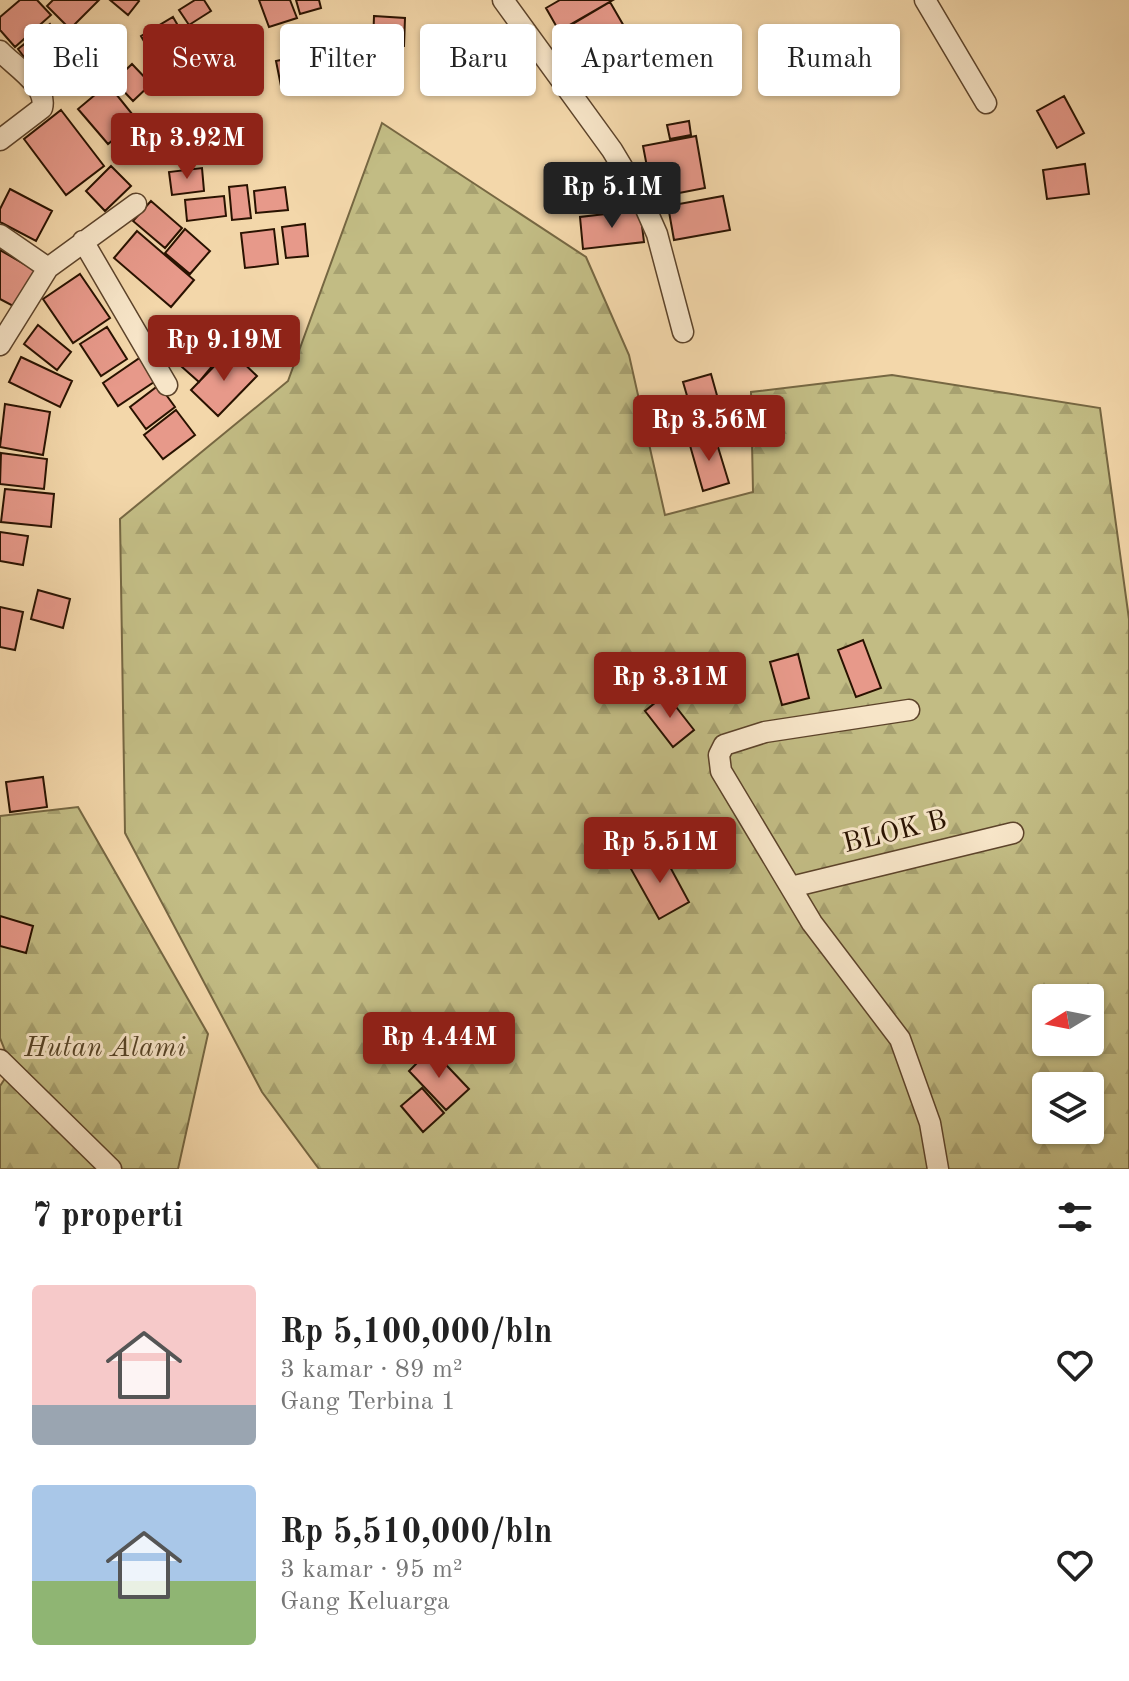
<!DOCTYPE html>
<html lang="id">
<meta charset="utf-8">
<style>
:root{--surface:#fff;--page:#f2f2f2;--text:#222;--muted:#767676;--accent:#8f2418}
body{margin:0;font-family:"Old Standard TT",serif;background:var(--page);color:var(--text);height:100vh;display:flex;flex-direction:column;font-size:30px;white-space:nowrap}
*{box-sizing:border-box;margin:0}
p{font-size:26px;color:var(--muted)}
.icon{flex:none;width:44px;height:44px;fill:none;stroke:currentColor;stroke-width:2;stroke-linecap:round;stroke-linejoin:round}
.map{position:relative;height:1169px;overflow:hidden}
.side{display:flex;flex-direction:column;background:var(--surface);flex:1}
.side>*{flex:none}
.guide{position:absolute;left:24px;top:24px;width:1082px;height:72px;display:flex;gap:16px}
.needle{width:52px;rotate:260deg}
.fabs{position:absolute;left:1032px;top:984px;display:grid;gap:16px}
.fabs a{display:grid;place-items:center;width:72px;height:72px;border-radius:8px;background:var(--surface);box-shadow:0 2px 6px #0004;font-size:40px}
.price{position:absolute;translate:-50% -68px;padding:0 18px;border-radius:8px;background:var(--accent);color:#fff;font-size:26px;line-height:52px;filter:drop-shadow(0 2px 4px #0008)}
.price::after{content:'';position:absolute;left:50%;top:48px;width:24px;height:18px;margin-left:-12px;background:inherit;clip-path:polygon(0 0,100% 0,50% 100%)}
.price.on{background:#222;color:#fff}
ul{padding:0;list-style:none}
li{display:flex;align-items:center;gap:24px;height:200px;padding:0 32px}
li span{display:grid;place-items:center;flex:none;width:224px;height:160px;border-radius:8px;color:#555}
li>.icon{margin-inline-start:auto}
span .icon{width:96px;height:96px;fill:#fffc;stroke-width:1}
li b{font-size:34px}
h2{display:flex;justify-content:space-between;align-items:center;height:96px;padding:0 32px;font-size:34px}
.tag{padding:0 28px;border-radius:8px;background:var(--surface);box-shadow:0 2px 6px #0004;font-size:28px;line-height:72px}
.tag.on{background:var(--accent);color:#fff}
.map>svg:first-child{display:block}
.forest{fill:url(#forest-firs);stroke:#766742;stroke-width:2;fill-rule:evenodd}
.building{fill:#e7998a;stroke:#291200;stroke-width:2}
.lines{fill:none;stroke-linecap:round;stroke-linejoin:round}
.minor-casing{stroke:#5c432a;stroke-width:23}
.minor{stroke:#f7e5c8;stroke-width:20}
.labels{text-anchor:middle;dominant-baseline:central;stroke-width:6;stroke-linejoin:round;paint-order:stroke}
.street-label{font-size:28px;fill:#291200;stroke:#f7e5c8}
.park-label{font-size:28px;font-style:italic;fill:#574528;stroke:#f7e5c8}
</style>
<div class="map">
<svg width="1129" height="1169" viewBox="0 0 1129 1169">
<defs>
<pattern id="forest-firs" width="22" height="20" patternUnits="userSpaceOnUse" patternTransform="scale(2)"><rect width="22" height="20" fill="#c2bc84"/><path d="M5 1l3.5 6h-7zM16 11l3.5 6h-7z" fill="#a7a170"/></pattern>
</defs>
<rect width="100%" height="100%" fill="#f3d7aa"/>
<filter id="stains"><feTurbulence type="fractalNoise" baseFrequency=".0025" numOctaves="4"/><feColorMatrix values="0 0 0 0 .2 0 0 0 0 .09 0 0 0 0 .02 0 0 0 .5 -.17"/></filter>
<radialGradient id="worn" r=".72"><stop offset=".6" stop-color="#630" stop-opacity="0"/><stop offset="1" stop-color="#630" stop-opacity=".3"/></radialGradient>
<path class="forest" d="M382 123 586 257 629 355 665 515 753 492 751 392 892 375 1100 408 1129 619V1169H319L262 1092 125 833 120 519 288 381ZM1046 998H1090V1042H1046ZM1046 1086H1090V1130H1046Z
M78 807 208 1034 178 1169H0V1086L12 1068 0 1038V816Z"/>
<path class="building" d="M20 0H37L51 15 15 47 0 30V17Z
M53 0H99L70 29 47 6Z
M110 0H138L139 1 128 15Z
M195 0H204L211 11 189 25 179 10Z
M259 0H290L297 18 269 27Z
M296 0H319L321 8 300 14Z
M560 0H613L559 31 546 8Z
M610 2 625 28 581 54 566 28Z
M374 16 405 18 404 46 373 45Z
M173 17 188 43 156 62 141 36Z
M50 24 75 57 43 82 18 49Z
M318 52 323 77 281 86 276 61Z
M250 59 252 75 217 81 214 64Z
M132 64 151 84 133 101 114 81Z
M108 84 137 120 108 144 78 109Z
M1064 96 1084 133 1057 148 1037 111Z
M61 110 104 166 66 195 24 139Z
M689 121 691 135 670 139 667 125Z
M696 136 705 188 653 198 643 146Z
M1085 164 1089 194 1047 199 1043 170Z
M111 166 131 186 105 211 86 191Z
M202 168 204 191 172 195 169 172Z
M247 185 251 218 232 220 229 187Z
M285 187 288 210 256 213 254 191Z
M10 189 52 211 36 241 0 222V209Z
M224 196 226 216 187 221 185 200Z
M723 196 730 230 674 240 668 206Z
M151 201 182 228 165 248 133 221Z
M640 210 644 242 583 249 580 217Z
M305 224 308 256 286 258 282 227Z
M185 229 210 251 190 274 165 253Z
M274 229 278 264 245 268 241 233Z
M137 231 194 280 171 307 114 258Z
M0 250 36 271 15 307 0 299Z
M80 274 110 318 73 343 43 299Z
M208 318 234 340 199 382 173 359Z
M38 325 71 352 57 370 24 344Z
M107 327 127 359 101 376 80 344Z
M230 350 257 376 218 416 191 390Z
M21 357 72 381 60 407 9 382Z
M141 357 157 380 118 406 103 383Z
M711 374 718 399 690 406 683 382Z
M159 385 175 407 146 429 130 407Z
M721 400 727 423 682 436 676 413Z
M5 404 50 412 43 455 0 447Z
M176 410 195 435 163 459 144 435Z
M714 434 729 483 703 491 689 442Z
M1 453 47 459 44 489 0 484Z
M5 489 54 494 51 527 1 522Z
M0 532 28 536 23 565 0 561Z
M38 590 70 599 63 628 31 619Z
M0 607 23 612 15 650 0 647Z
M863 640 881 688 856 697 838 650Z
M798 654 809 698 782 705 770 662Z
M666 694 694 730 673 747 645 711Z
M43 777 47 807 10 812 6 782Z
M662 852 689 902 659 919 631 869Z
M0 916 33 926 26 953 0 946Z
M431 1049 469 1089 446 1110 409 1071Z
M422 1088 444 1113 423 1132 401 1106Z"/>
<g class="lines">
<g class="minor-casing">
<path id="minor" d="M503 0 612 150 642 200 657 234 683 332
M925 0 986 103
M0 51C14 66 48 86 42 108L0 140
M0 235 48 268 0 345
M83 241 167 385
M48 268 136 204
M909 710 765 732 724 745 719 755 721 771 812 923 900 1039 930 1123 938 1169
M791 887 1013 833
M0 1060 111 1169"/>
</g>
<use href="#minor" class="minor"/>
</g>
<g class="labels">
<g class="street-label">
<text transform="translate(895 833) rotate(-14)">BLOK B</text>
</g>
<g class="park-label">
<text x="105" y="1049">Hutan Alami</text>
</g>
</g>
<rect width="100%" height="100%" filter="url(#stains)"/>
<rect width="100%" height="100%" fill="url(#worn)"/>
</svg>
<div class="fabs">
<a><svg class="needle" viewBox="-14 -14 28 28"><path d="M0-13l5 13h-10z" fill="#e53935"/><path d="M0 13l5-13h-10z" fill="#767676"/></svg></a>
<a><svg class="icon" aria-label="layers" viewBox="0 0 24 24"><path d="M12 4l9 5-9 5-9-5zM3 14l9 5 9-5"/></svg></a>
</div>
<b class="price" style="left:187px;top:181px">Rp 3.92M</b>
<b class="price on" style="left:612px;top:230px">Rp 5.1M</b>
<b class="price" style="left:224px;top:383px">Rp 9.19M</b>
<b class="price" style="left:709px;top:463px">Rp 3.56M</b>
<b class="price" style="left:670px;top:720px">Rp 3.31M</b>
<b class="price" style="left:660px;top:885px">Rp 5.51M</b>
<b class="price" style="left:439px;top:1080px">Rp 4.44M</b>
<div class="guide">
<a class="tag">Beli</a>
<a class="tag on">Sewa</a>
<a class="tag">Filter</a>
<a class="tag">Baru</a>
<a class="tag">Apartemen</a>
<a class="tag">Rumah</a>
</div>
</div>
<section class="side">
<h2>7 properti<svg class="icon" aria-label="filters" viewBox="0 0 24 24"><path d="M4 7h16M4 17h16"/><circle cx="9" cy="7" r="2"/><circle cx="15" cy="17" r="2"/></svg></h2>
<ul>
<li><span style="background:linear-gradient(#f6c9c9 75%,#9aa5b1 0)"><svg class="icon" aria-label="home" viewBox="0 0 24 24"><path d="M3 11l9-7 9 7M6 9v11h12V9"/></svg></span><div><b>Rp 5,100,000/bln</b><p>3 kamar · 89 m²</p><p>Gang Terbina 1</p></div><svg class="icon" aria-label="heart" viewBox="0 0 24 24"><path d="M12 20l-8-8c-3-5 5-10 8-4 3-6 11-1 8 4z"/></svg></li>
<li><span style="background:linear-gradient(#a9c7e8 60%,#8fb573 0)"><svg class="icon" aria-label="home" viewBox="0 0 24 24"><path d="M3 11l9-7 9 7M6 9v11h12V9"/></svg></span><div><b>Rp 5,510,000/bln</b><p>3 kamar · 95 m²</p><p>Gang Keluarga</p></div><svg class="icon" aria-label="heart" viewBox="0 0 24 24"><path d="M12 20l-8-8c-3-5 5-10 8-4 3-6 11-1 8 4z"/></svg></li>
</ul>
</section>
